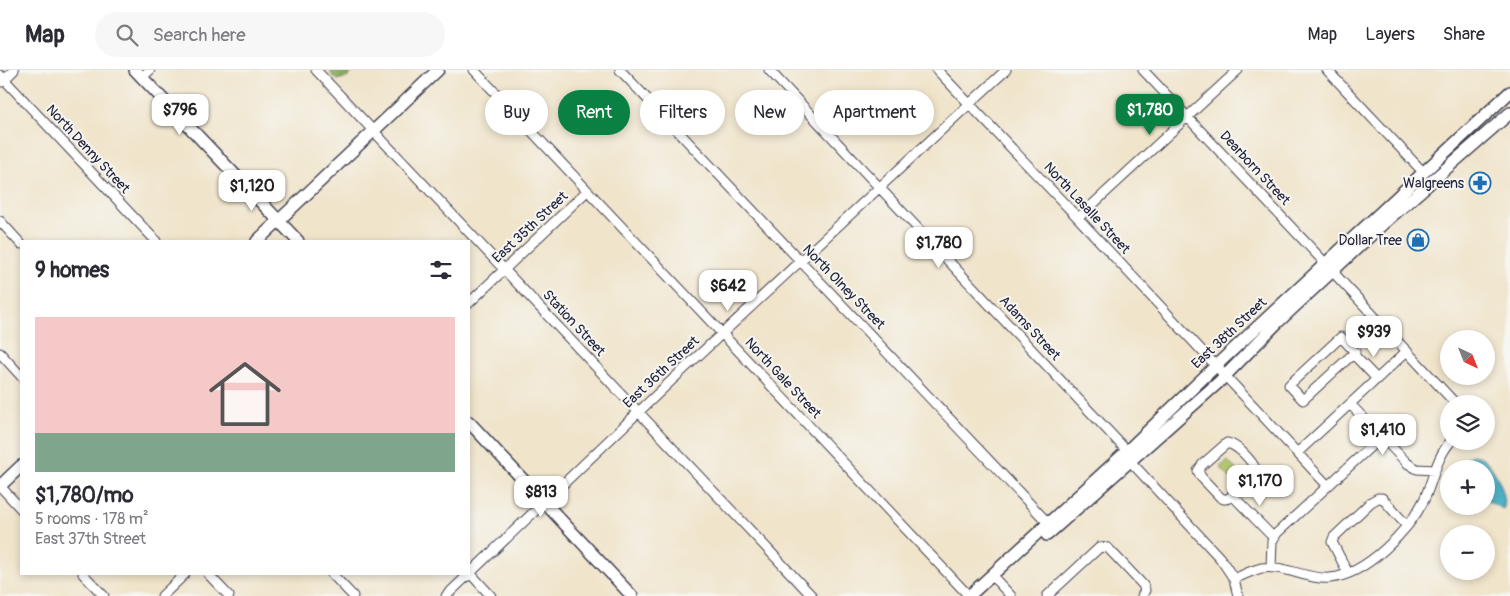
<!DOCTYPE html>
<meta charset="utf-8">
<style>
:root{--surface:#fff;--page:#f7f7f7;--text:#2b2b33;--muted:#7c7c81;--line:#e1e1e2;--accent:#0b8043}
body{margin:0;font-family:Pangolin,sans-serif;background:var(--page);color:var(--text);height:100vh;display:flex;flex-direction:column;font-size:19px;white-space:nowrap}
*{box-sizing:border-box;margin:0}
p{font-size:16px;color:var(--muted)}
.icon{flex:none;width:28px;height:28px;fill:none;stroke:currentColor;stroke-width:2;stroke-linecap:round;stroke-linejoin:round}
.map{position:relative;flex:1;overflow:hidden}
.side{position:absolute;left:20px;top:170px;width:450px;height:335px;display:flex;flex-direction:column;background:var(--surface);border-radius:0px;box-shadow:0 2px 8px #0003}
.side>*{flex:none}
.top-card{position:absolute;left:485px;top:20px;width:475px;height:45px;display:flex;gap:10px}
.needle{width:32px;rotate:137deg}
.buttons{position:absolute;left:1440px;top:260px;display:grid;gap:10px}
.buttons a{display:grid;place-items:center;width:55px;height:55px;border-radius:50%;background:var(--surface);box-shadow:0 2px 8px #0003;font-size:25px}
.price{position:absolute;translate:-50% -42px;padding:0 11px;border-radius:10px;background:#fff;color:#222;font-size:16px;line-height:32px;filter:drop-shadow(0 1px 2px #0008)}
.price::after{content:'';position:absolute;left:50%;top:30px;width:15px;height:11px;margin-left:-8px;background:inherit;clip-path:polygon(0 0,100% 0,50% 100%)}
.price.current{background:var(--accent);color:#fff}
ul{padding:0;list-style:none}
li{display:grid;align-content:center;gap:10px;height:265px;padding:0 15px}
li span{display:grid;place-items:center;height:155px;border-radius:0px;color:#555}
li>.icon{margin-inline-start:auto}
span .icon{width:90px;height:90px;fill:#fffc;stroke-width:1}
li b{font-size:21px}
h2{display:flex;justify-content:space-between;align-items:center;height:60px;padding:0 15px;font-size:21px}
.tag{padding:0 18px;border-radius:22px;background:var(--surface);box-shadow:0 2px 8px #0003;font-size:18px;line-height:45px}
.tag.current{background:var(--accent);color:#fff}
header{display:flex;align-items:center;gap:30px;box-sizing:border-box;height:70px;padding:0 25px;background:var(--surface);border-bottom:1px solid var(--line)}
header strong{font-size:24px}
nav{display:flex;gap:28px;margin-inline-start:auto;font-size:18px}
.search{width:350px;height:45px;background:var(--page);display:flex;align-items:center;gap:12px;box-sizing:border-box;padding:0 18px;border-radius:28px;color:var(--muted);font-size:19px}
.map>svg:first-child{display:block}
.green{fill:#aec468;stroke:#687352}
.forest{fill:#8aaa5c;stroke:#56664c}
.water{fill:#46adc5;stroke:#346880}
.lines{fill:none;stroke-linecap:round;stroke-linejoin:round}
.minor-casing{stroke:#413f50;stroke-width:11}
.major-casing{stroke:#413f50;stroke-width:14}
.minor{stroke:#fff;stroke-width:9}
.major{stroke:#fff;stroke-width:11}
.labels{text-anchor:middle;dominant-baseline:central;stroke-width:4;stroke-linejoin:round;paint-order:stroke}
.street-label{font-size:14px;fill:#22223b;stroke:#f6f6f2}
.poi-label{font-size:14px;fill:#22223b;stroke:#f6f6f2;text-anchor:end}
</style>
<header>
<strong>Map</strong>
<div class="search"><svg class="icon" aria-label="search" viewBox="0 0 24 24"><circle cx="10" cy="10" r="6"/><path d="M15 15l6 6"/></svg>Search here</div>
<nav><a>Map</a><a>Layers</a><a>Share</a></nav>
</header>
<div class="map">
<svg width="1510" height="526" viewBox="0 0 1510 526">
<rect width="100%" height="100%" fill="#f6f6f2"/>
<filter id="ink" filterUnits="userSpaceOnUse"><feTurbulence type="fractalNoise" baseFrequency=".02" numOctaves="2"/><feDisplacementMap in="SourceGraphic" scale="10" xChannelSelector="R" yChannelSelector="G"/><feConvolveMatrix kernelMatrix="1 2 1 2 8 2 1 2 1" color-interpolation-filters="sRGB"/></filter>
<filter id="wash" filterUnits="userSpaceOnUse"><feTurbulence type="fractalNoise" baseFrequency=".0096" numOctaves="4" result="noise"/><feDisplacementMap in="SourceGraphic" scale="20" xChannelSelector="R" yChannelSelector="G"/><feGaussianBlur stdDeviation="1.12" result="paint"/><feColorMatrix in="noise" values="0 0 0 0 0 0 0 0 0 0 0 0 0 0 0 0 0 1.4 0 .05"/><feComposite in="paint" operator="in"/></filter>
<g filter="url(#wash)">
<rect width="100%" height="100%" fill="#f0e4ca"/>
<path class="green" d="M1228 391 1239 403 1231 409 1220 397Z"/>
<path class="forest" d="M334 0H354L348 7 337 10 330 3Z"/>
<path class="water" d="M1473 385C1477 386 1481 386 1484 389 1495 397 1510 430 1503 439L1486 430V399H1457C1460 393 1466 386 1473 385Z"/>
</g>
<g filter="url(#ink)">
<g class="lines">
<g class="minor-casing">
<path id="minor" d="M316 0 812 526
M474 0 969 526
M620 0 1048 453
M769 0 1127 381
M937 0 1078 148 1328 416
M1143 0 1326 194
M1327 0 1424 103
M0 5 156 171
M142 7 150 0
M2 12 14 0
M1078 148 1238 0
M0 151 21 174
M1332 201 1456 334
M469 233 587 121
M0 283 21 306
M1353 284 1303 330 1289 315 1341 267 1355 282 1353 284 1377 309
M1350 334 1407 393 1417 399 1435 400
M1227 373C1238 375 1252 391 1256 400 1253 408 1236 424 1229 428 1225 430 1225 429 1221 428L1201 407 1198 401 1202 395Z
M1297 383 1407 281
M1130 391 1220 488 1234 509 1238 526
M0 416 21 439
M1232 425 1270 464 1274 467
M1271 498 1272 471 1277 463 1381 367
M469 502 491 526
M1348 503 1332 472 1334 467 1371 432 1378 428H1382L1407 456
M83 504 104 526
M208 504 229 526
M332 504 353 526
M469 504 671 311 1006 0
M1234 509C1243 505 1252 500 1262 498 1286 495 1307 510 1330 508 1366 505 1409 460 1424 430 1433 410 1436 388 1451 371
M996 510 1011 526
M162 526 185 504
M446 526 469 504
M1047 526 1100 477 1108 478 1143 515 1145 520 1142 526"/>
</g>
<g class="major-casing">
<path id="major" d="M135 0 298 171
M257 171 438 0
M469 352 632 526
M0 416 21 396
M1047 465 1219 312 1277 253 1385 152 1510 43
M969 526 1127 381 1223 289 1510 22"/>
</g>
<use href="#minor" class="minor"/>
<use href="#major" class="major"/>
</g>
</g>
<defs>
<g id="pharmacy-ring" transform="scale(1.125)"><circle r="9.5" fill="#f6f6f2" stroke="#1f6fb2" stroke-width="1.5"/><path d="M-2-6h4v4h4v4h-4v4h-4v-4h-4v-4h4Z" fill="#1f6fb2"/></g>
<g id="shop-ring" transform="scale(1.125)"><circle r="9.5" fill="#f6f6f2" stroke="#1f6fb2" stroke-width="1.5"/><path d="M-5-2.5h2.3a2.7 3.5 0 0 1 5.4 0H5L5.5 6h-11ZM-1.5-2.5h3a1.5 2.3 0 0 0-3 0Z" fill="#1f6fb2"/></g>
</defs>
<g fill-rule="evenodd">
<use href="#pharmacy-ring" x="1480" y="113"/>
<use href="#shop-ring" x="1418" y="170"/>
</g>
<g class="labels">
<g class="street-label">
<text transform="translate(88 79) rotate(47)">North Denny Street</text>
<text transform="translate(1255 98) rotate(47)">Dearborn Street</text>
<text transform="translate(1087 138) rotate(47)">North Lasalle Street</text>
<text transform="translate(530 157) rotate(-43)">East 35th Street</text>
<text transform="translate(844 217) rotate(46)">North Olney Street</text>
<text transform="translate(574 253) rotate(47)">Station Street</text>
<text transform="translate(1030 258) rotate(47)">Adams Street</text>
<text transform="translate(1229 263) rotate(-43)">East 38th Street</text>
<text transform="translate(661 302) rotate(-43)">East 36th Street</text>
<text transform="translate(783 308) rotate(47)">North Gale Street</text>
</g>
<g class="poi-label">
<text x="1464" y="113">Walgreens</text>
<text x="1402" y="170">Dollar Tree</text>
</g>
</g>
</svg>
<div class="buttons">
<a><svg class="needle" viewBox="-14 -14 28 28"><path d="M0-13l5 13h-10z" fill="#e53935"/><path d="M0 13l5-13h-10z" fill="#7c7c81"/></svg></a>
<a><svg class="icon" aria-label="layers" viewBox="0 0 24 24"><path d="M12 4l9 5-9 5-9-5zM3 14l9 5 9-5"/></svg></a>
<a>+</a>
<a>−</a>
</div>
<b class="price" style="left:180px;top:66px">$796</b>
<b class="price current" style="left:1150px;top:66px">$1,780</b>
<b class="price" style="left:252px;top:142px">$1,120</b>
<b class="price" style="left:939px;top:199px">$1,780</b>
<b class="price" style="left:728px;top:242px">$642</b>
<b class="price" style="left:1374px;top:288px">$939</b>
<b class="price" style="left:1383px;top:386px">$1,410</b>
<b class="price" style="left:1260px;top:437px">$1,170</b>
<b class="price" style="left:541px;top:448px">$813</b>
<div class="top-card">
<a class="tag">Buy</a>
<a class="tag current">Rent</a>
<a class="tag">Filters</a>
<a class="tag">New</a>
<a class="tag">Apartment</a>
</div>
<section class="side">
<h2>9 homes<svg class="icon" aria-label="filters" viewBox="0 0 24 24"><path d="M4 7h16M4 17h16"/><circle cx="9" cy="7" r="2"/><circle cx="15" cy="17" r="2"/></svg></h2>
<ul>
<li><span style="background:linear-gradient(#f6c9c9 75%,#7fa58c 0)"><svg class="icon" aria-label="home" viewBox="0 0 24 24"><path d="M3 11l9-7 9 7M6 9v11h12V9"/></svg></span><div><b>$1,780/mo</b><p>5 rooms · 178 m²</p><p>East 37th Street</p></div></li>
</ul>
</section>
</div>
